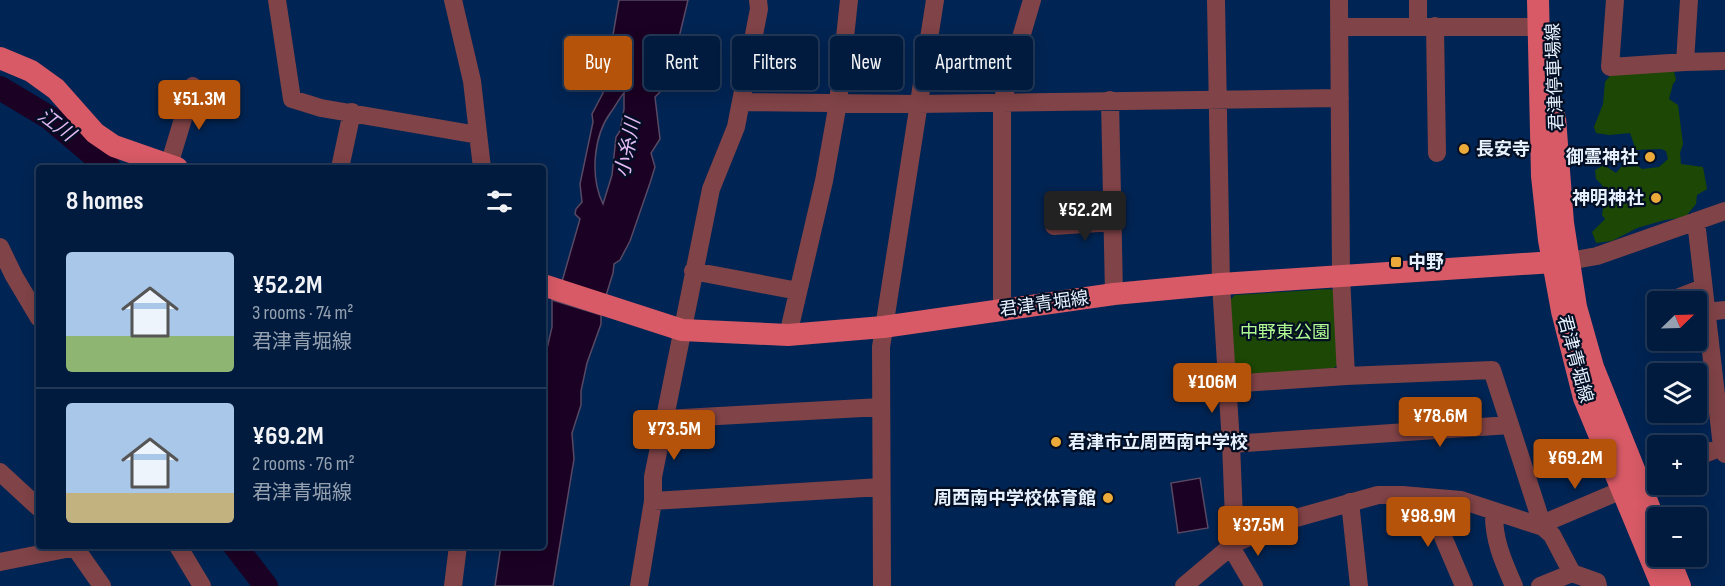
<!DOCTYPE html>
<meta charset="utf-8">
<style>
:root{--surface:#001b3e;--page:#0a2445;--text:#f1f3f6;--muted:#95a1b0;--line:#223958;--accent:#b45309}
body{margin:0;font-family:"Sofia Sans Condensed","Noto Sans JP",sans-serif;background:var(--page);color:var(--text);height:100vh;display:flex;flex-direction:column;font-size:22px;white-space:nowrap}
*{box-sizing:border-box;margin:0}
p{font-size:20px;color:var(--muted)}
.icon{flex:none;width:33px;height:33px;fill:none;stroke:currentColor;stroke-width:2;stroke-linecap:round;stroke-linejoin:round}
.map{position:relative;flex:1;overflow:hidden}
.drawer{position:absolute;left:36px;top:165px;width:510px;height:384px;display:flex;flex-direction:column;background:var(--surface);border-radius:6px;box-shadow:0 3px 15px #0003,0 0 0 2px var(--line)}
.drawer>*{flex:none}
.banner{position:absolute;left:564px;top:36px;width:570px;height:54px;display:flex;gap:12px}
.needle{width:39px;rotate:67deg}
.buttons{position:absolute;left:1647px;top:291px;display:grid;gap:12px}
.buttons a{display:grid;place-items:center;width:60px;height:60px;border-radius:6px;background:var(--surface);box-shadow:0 3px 15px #0003,0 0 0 2px var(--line);font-size:30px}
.price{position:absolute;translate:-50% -51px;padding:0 14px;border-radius:6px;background:var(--accent);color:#fff;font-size:20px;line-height:39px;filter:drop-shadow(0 2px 3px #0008)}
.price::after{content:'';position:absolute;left:50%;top:36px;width:18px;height:14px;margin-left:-9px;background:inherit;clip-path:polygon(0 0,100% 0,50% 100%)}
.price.selected{background:#222;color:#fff}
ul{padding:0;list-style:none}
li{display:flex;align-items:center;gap:18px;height:150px;padding:0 30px}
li+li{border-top:2px solid var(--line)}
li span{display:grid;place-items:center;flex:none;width:168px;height:120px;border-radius:6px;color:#555}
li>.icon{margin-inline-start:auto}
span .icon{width:72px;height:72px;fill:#fffc;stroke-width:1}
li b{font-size:26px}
h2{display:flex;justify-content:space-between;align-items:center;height:72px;padding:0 30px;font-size:26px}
.tag{padding:0 21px;border-radius:6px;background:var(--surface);box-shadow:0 3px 15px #0003,0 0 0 2px var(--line);font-size:21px;line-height:54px}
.tag.selected{background:var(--accent);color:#fff}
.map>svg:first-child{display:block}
.green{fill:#1d4704}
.water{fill:#1b0123;stroke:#584964;stroke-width:1.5;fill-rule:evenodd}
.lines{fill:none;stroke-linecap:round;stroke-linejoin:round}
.river{stroke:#1b0123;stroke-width:24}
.minor{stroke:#804347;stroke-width:18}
.major{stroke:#d75a66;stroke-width:22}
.poi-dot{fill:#ebaa39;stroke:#020e23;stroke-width:2}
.labels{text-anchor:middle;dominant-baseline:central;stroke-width:4.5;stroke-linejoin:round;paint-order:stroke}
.street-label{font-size:18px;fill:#e7f0fd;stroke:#020e23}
.poi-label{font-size:18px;font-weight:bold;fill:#e7f0fd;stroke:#020e23;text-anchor:start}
.park-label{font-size:18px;fill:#aff990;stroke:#020e23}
.water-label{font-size:20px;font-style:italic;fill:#e3b8f3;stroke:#020e23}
</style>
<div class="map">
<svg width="1725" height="586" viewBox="0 0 1725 586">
<rect width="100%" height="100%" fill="#002453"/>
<path class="green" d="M1673 67 1676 80 1673 84 1669 99 1678 105 1683 144 1680 153 1681 164 1703 167 1707 189 1697 195 1696 204 1687 215 1680 218 1665 220 1637 228 1612 241 1596 243 1592 232 1605 219 1602 215C1604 197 1612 193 1596 179L1595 170 1604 165 1616 173 1621 167 1638 166 1642 169 1659 167 1668 159 1666 151 1661 149 1636 150 1630 133 1609 135 1596 133 1594 127 1603 104 1605 82 1613 72Z
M1330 289 1333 290 1339 364 1334 368 1233 376 1227 303 1235 295Z"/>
<path class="water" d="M619 0H688L677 46C661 56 665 71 664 88L655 97 660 139 651 153 655 167 650 183 630 241 620 260 614 264 613 273 605 299 561 285 580 219 575 214 576 209 582 202 580 184 593 122 592 114 603 93ZM624 93V109L620 131 616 137 612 175 603 204C590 177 593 136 611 112 616 106 619 98 624 93Z
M552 300 601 315V324L587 363 581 391V405L572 433 574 459 553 586H495L501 546H543V366L552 327Z
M1200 478 1208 528 1178 533 1171 483Z"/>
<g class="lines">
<path class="river" d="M0 88 50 118 109 168
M235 546 266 586"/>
<path class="minor" d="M277 0 292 99 321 108 478 135
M453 0 472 81 482 168
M1216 0 1221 284 1231 444 1235 543
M1339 0 1341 276 1346 376
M1418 0V27
M1615 0 1610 67 1685 62 1725 61
M1435 26 1437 153
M1339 27H1538
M1685 62 1689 0
M1110 100 1114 294
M741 102 918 104 1340 98
M169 165 193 86
M340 168 352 112
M1696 221 1722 447 1725 454
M1054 226 1113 222
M0 247 14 276 39 318
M1569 261 1597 256 1725 211
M693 271 798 291
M1667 302 1703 288
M1002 310V102L1032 0
M1706 312 1725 310
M788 335 824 181 838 103 849 0
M1228 384 1346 376 1492 370 1510 425
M664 419 881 407
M1231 444 1510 425 1543 527 1552 535 1572 573 1597 582 1598 586
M1696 457 1722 447
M0 472 39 508
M1638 481 1658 473
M1426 497 1464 586
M653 501 881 487
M1350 502 1359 586
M1494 511C1493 539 1503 561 1514 586
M1542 524 1622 490
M74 546 102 586
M178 546 202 586
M1231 547 1254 586
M0 562 81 546
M453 586 458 546
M639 586 653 501V477L711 189 736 127 759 9 758 0
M882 586 881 347 935 0
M1184 586 1235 543 1296 518 1378 495H1402L1461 500 1543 527
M1540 586 1572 573"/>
<path class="major" d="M1538 0 1542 176 1549 240 1562 311 1584 398 1662 586
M0 58 31 71 56 89 95 133 114 146 177 168
M1555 118 1563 223 1576 307 1593 367 1658 529
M543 285 682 330 788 335 883 327 1114 294 1221 284 1569 261
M1668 556 1680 586"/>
</g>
<g class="poi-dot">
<circle cx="1464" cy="149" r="6"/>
<circle cx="1650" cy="157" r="6"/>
<circle cx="1656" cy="198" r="6"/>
<rect x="1390" y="256" width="12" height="12" rx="3"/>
<circle cx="1056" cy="442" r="6"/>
<circle cx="1108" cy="498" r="6"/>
</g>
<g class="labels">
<g class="street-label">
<text transform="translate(1555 77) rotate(-92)">君津停車場線</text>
<text transform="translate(1044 304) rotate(-8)">君津青堀線</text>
<text transform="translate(1575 359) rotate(75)">君津青堀線</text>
</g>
<g class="poi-label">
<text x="1476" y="149">長安寺</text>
<text x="1638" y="157" text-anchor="end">御霊神社</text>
<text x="1644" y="198" text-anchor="end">神明神社</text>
<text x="1408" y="262">中野</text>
<text x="1068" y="442">君津市立周西南中学校</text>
<text x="1096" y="498" text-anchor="end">周西南中学校体育館</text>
</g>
<g class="park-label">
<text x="1285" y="332">中野東公園</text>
</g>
<g class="water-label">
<text transform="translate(56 125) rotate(37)">江川</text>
<text transform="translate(628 148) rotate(-79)">小糸川</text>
</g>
</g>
</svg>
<div class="buttons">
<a><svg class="needle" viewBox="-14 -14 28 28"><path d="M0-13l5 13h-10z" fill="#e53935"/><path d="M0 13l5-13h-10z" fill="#95a1b0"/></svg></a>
<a><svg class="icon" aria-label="layers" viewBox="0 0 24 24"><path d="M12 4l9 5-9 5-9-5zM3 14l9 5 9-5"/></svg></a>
<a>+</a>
<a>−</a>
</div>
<b class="price" style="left:199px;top:131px">¥51.3M</b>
<b class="price selected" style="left:1085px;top:242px">¥52.2M</b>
<b class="price" style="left:1212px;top:414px">¥106M</b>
<b class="price" style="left:1440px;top:448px">¥78.6M</b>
<b class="price" style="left:674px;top:461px">¥73.5M</b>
<b class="price" style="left:1575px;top:490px">¥69.2M</b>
<b class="price" style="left:1428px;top:548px">¥98.9M</b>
<b class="price" style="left:1258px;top:557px">¥37.5M</b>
<div class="banner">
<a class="tag selected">Buy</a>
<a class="tag">Rent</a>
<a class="tag">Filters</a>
<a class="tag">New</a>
<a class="tag">Apartment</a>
</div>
<section class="drawer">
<h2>8 homes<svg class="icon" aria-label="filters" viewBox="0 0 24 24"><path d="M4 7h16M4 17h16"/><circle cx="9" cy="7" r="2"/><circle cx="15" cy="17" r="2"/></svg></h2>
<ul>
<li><span style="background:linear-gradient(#a9c7e8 70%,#8fb573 0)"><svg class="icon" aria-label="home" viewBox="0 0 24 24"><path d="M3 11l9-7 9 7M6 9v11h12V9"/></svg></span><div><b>¥52.2M</b><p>3 rooms · 74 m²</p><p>君津青堀線</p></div></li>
<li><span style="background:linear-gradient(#a9c7e8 75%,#c2b280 0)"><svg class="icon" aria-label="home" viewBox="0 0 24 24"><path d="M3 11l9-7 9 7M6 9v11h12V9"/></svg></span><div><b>¥69.2M</b><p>2 rooms · 76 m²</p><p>君津青堀線</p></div></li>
</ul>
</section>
</div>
